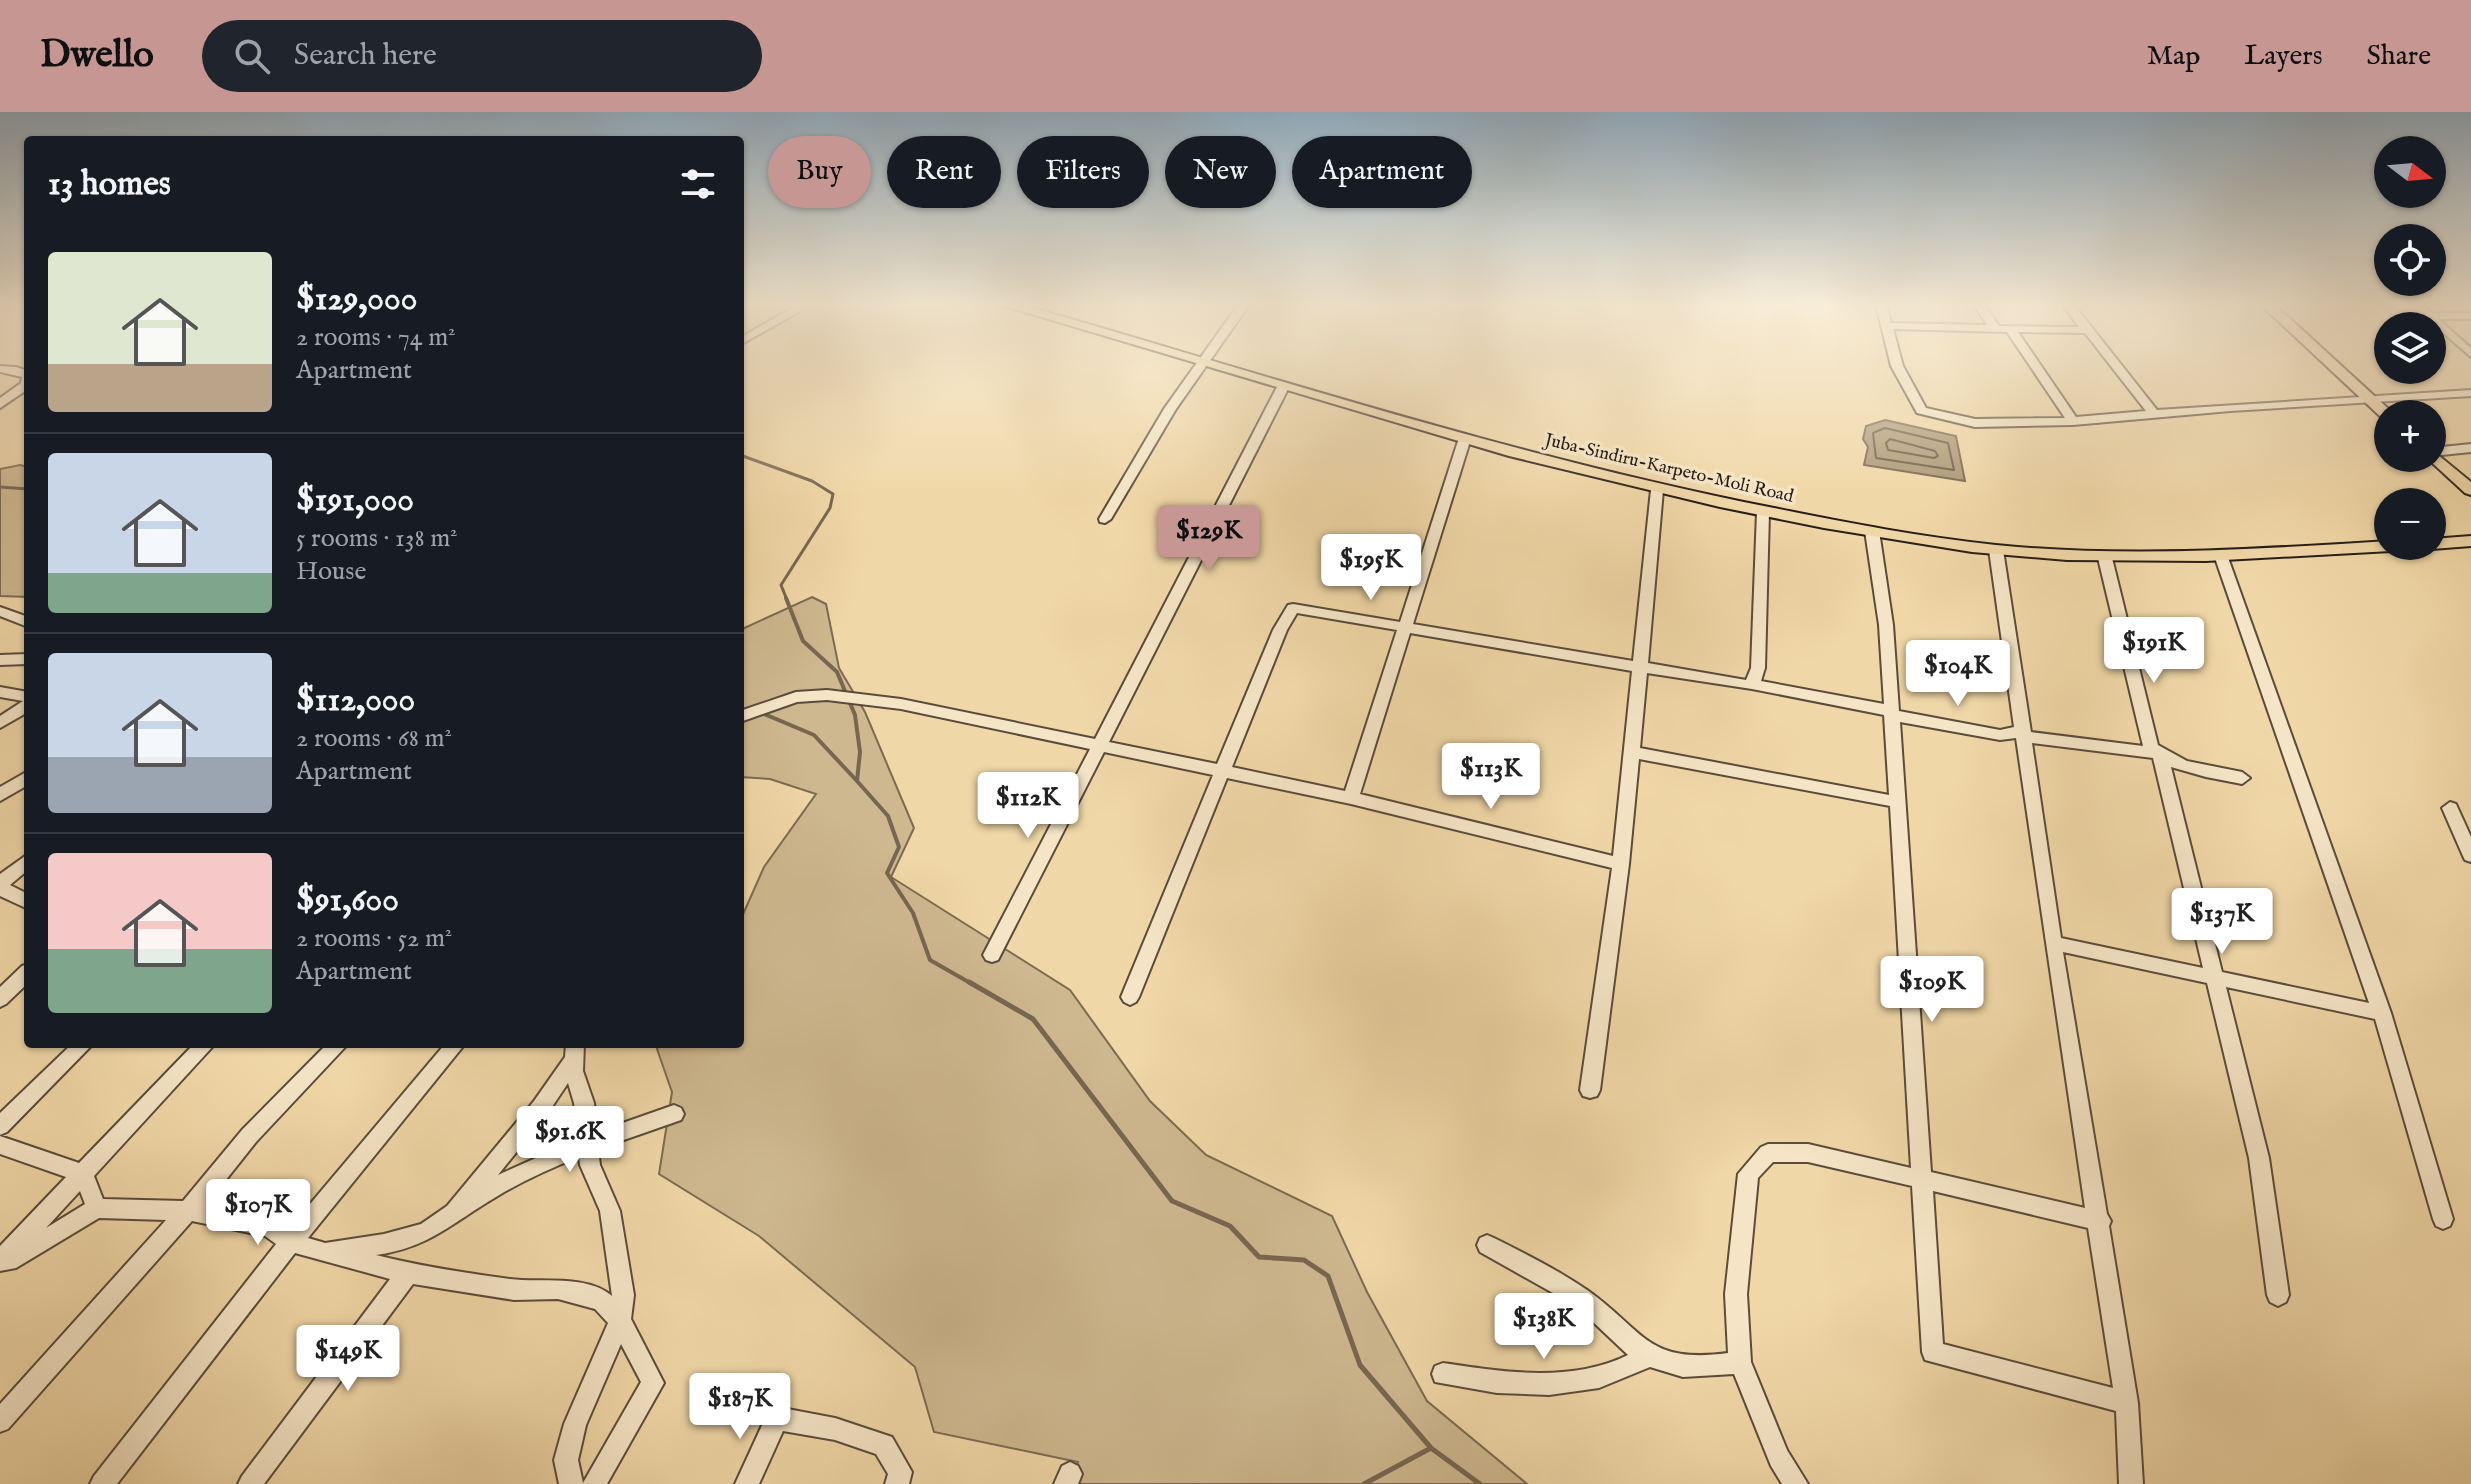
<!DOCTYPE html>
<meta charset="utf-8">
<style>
:root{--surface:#171b24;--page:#20242c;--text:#f1f3f6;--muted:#9ea1a6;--line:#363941;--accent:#c59692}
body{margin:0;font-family:"IM FELL English",serif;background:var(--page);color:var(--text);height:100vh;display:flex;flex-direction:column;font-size:30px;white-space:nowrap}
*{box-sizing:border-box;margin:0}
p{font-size:26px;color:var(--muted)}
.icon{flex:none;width:44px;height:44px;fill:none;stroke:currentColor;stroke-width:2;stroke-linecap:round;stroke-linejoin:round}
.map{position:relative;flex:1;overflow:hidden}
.panel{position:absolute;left:24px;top:24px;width:720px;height:912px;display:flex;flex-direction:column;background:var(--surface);border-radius:8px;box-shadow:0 2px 6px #0004}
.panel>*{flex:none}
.banner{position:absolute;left:768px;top:24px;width:760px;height:72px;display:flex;gap:16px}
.needle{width:52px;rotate:106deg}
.buttons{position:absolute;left:2374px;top:24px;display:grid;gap:16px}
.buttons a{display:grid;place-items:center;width:72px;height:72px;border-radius:50%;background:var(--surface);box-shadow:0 2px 6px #0004;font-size:40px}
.price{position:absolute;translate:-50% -68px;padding:0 18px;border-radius:8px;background:#fff;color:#222;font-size:26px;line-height:52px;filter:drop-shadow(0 2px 4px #0008)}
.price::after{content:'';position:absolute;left:50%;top:48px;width:24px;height:18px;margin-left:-12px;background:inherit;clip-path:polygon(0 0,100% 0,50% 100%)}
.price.current{background:var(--accent);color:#111}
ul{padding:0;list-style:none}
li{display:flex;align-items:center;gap:24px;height:200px;padding:0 24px}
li+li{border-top:2px solid var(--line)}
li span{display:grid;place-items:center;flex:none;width:224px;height:160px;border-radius:8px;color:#555}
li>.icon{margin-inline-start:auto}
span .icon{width:96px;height:96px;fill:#fffc;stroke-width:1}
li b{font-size:34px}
h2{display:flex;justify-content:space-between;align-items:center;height:96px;padding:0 24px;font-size:34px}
.pill{padding:0 28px;border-radius:36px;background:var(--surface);box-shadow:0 2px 6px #0004;font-size:28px;line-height:72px}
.pill.current{background:var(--accent);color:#111}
header{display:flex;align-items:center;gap:48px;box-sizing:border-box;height:112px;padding:0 40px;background:var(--accent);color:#111}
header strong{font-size:38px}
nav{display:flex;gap:44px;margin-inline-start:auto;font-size:28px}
.search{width:560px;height:72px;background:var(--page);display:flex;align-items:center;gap:20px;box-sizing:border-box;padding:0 28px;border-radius:44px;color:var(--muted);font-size:30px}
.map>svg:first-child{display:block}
.green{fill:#ceb88f;stroke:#7b6b53;stroke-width:2}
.water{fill:#ac9876;stroke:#776750;stroke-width:2}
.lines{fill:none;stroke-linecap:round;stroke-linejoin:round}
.shore{stroke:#6a5b46;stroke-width:2}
.stream-far2{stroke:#776750;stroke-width:3}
.stream-far1{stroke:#776750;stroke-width:4}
.stream{stroke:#776750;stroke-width:5}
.minor-casing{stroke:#5a4c3b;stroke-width:4}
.major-casing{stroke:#281e17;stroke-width:4}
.minor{fill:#f5e5c6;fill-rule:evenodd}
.major{fill:#f0d7a7;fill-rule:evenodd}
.labels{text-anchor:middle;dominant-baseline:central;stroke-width:7;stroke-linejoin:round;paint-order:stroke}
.far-street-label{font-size:18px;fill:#281e17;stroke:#f5e5c6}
</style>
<header>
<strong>Dwello</strong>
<div class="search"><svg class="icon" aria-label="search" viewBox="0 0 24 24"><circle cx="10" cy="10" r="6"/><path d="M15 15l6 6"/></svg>Search here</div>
<nav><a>Map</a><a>Layers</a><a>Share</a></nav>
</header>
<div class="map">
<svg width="2471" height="1372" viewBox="0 0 2471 1372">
<rect width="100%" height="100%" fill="#f0d7a7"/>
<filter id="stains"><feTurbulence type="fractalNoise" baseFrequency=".0025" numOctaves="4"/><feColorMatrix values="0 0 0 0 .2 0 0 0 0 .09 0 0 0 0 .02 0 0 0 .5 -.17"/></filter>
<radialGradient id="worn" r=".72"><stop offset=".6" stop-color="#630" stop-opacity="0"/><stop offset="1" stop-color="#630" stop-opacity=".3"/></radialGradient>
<path class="green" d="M20 353 28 355V485L0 484V357Z
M812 485 826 492 839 556 865 600 914 716 891 765 1070 878 1150 989 1206 1043 1332 1104 1367 1180 1427 1289 1527 1372H1071L1078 1350 934 1320 915 1255 759 1124 659 1062 672 980 657 937 661 932H740V809L764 755 816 682 770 667 740 665V518Z"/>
<path class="water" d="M1885 308 1956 324 1965 369 1864 353 1868 335 1863 327 1866 314Z"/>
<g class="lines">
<path class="shore" d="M1885 316 1948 331 1954 358 1876 346 1873 321Z
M1890 327 1935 339 1938 344 1934 346 1888 338 1886 331Z"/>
<path class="stream-far2" d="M740 343 812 369 833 382 830 396 781 473 787 488
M0 375 28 377"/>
<path class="stream-far1" d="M786 486 803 529 837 560 855 603 860 640 857 669 888 704 899 735 887 761 913 801 930 848 972 872
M762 601 814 623 857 669"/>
<path class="stream" d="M969 870 1033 907 1172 1089 1230 1114 1259 1145 1304 1148 1328 1164 1360 1253 1431 1336 1480 1372
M1364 1372 1431 1336"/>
<g class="minor-casing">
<path id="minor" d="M797 193H811L740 233V226Z
M1238 193H1249L1176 297 1111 407 1105 411 1100 410 1099 407 1164 297Z
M1876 193H1886L1891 211 1987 213 1974 193H1985L1999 214 2079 215 2063 193H2074L2157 298 2471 278V284L2230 299 2073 313 1975 315 1917 301 1891 254ZM1893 217 2007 220 2065 306 1975 307 1926 296 1903 254ZM2018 220 2085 221 2146 299 2076 305Z
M2411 193H2423L2431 201H2471V207H2438L2471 236V245Z
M0 254 16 255 28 259V277L0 296V286L21 271 22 265 0 260Z
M1284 270 1290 273 1109 630 1217 652 1273 518 1288 493 1293 492 1400 510 1459 326 1465 322 1471 326 1413 512 1633 549 1651 378 1657 374 1663 378 1648 551 1746 568 1751 556 1757 400 1763 396 1769 400 1765 556 1761 569 1884 592 1879 513 1865 419 1872 415 1879 419 1893 513 1899 599 2000 618 2014 615 1989 438 1996 434 2003 438 2031 620 2143 634 2098 446 2105 442 2112 446 2158 633 2187 649 2242 660 2250 666 2242 672 2206 665 2171 655 2222 860 2369 891 2214 443 2221 439 2226 440 2391 901 2453 1107 2450 1114 2443 1117 2436 1114 2433 1107 2375 907 2226 875 2269 1046 2289 1183 2286 1190 2278 1194 2270 1190 2267 1183 2249 1046 2207 871 2063 840 2107 1102 2111 1109 2109 1114 2138 1291 2143 1372H2119L2116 1299 1925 1248 1922 1240 1912 1074 1808 1050H1773L1758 1066 1747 1182 1751 1250 1787 1338 1808 1372H1782L1771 1354 1734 1262 1683 1265 1650 1255 1599 1276 1549 1283 1497 1281 1435 1270 1432 1262 1435 1254 1443 1251C1503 1260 1571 1271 1628 1243L1592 1209 1560 1185 1480 1140 1477 1133 1480 1126 1487 1123 1494 1126C1526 1142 1558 1158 1587 1178 1645 1219 1646 1252 1728 1241L1725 1182 1738 1062 1761 1035 1768 1032H1808L1911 1056 1890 694 1639 647 1629 752 1600 978 1597 984 1590 986 1583 984 1580 978 1612 756 1351 692 1227 666 1139 885 1136 890 1130 893 1124 890 1121 885 1213 663 1104 640 998 848 992 850 986 848 983 843 1090 637 901 597 827 588 797 590 740 610V599L796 580 827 578 901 587 1095 627 1278 273ZM1297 501 1397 518 1345 679 1232 655 1287 518ZM1410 521 1632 559 1613 744 1360 682ZM1647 561 1752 577 1884 603 1889 683 1640 636ZM1900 610 2000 628 2016 626 2085 1096 1931 1060ZM2032 631 2153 646 2203 856 2061 826ZM1933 1079 2088 1116 2113 1276 1943 1232Z
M2471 332V340L2432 344V336Z
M0 495 28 505V515L0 504Z
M28 542V552L0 553V543Z
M0 575 28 580V600L0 616V604L23 589 0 585Z
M28 659V673L0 689V675Z
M2450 690 2456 692 2471 725V750L2465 748 2463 744 2442 696Z
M28 742V758L10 773 28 782V797L0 784V762Z
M28 852V871L6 892 0 895V875L22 854Z
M72 932H93L7 1020 0 1023V1001Z
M194 932H215L94 1064 103 1087 183 1089 242 1018 327 932H348L256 1030 206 1093 269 1105 289 1117 445 932H465L308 1126 325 1131 384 1122 421 1112 447 1094 534 989 565 945 566 932H584L583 959 594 991 597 1020 674 993 681 996 684 1002 681 1008 598 1037 600 1053 620 1099 634 1183 631 1207 664 1271 607 1372H559L554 1348 564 1312 608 1211 595 1197 558 1187 514 1188 413 1172 264 1372H238L242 1364 390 1167 295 1141 117 1372H90L94 1364 276 1132 265 1124 192 1109 8 1317 0 1320V1292L166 1108 99 1106 16 1156 0 1159V1134L66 1065 0 1042V1024L79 1051ZM568 971 574 991 578 1027 498 1063 548 1001ZM579 1045 580 1053 600 1099 612 1184C587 1162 540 1171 510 1167 465 1161 420 1154 376 1143 429 1136 453 1110 496 1085 522 1069 551 1056 579 1045ZM80 1079 85 1092 46 1116ZM621 1232 641 1270 583 1371 578 1348 586 1313Z
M777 1295 835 1306 892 1325 912 1360 909 1372H885L888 1362 876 1342 835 1328 783 1319 759 1372H735L769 1298Z
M1070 1350 1078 1354 1082 1362 1078 1372H1054L1062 1354Z"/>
</g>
<g class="major-casing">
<path id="major" d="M1001 193H1023C1272 265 1520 346 1774 396 1848 411 1921 425 1996 433 2126 446 2258 437 2388 429V434H2399L2391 439 2206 449 2067 448 1972 440 1824 416 1720 395 1509 344Z
M2261 193H2275L2394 302H2388V308L2383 307Z
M2432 338 2471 370V383L2465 381 2427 346H2432Z
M2471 424V434L2432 437 2425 434H2432V427Z"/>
</g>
<use href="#minor" class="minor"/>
<use href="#major" class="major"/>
</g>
<linearGradient id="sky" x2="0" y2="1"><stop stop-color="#90a9ba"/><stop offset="0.5" stop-color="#f8edd7"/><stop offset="1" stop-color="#f8edd7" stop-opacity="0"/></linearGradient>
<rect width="2471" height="386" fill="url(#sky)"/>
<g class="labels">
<g class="far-street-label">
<text transform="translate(1669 357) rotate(13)">Juba-Sindiru-Karpeto-Moli Road</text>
</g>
</g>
<rect width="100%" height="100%" filter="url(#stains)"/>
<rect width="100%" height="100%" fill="url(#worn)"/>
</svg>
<div class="buttons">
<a><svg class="needle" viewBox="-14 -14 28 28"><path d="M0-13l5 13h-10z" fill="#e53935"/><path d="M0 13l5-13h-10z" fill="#9ea1a6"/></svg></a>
<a><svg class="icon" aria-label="locate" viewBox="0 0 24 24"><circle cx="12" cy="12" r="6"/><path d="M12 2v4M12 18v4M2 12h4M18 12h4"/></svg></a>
<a><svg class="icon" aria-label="layers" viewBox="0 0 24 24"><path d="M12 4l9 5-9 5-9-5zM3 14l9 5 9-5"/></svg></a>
<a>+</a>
<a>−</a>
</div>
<b class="price current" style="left:1209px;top:461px">$129K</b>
<b class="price" style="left:1371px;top:490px">$195K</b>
<b class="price" style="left:2154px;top:573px">$191K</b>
<b class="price" style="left:1958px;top:596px">$104K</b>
<b class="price" style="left:1491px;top:699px">$113K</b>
<b class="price" style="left:1028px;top:728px">$112K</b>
<b class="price" style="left:2222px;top:844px">$137K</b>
<b class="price" style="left:1932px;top:912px">$109K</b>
<b class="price" style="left:570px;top:1062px">$91.6K</b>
<b class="price" style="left:258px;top:1135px">$107K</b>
<b class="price" style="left:1544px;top:1249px">$138K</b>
<b class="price" style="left:348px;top:1281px">$149K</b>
<b class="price" style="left:740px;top:1329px">$187K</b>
<div class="banner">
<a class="pill current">Buy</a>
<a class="pill">Rent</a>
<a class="pill">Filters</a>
<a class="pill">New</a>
<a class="pill">Apartment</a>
</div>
<section class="panel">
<h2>13 homes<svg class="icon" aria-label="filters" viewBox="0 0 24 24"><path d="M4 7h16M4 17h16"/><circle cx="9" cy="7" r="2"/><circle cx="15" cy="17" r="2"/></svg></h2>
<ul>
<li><span style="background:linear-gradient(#dfe7d0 70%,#b9a48a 0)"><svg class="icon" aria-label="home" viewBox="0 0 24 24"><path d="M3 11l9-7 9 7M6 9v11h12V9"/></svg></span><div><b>$129,000</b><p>2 rooms · 74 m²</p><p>Apartment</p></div></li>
<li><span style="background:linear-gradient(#c9d6e8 75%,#7fa58c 0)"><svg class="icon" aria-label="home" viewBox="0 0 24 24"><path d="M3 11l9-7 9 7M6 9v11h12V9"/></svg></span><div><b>$191,000</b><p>5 rooms · 138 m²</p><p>House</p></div></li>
<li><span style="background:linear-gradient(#c9d6e8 65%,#9aa5b1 0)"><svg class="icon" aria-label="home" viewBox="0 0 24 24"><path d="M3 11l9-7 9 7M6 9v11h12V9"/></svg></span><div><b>$112,000</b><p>2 rooms · 68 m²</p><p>Apartment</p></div></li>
<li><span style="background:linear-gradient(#f6c9c9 60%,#7fa58c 0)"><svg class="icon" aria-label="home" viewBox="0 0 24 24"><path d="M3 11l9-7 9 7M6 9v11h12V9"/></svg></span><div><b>$91,600</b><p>2 rooms · 52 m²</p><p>Apartment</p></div></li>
</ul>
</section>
</div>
